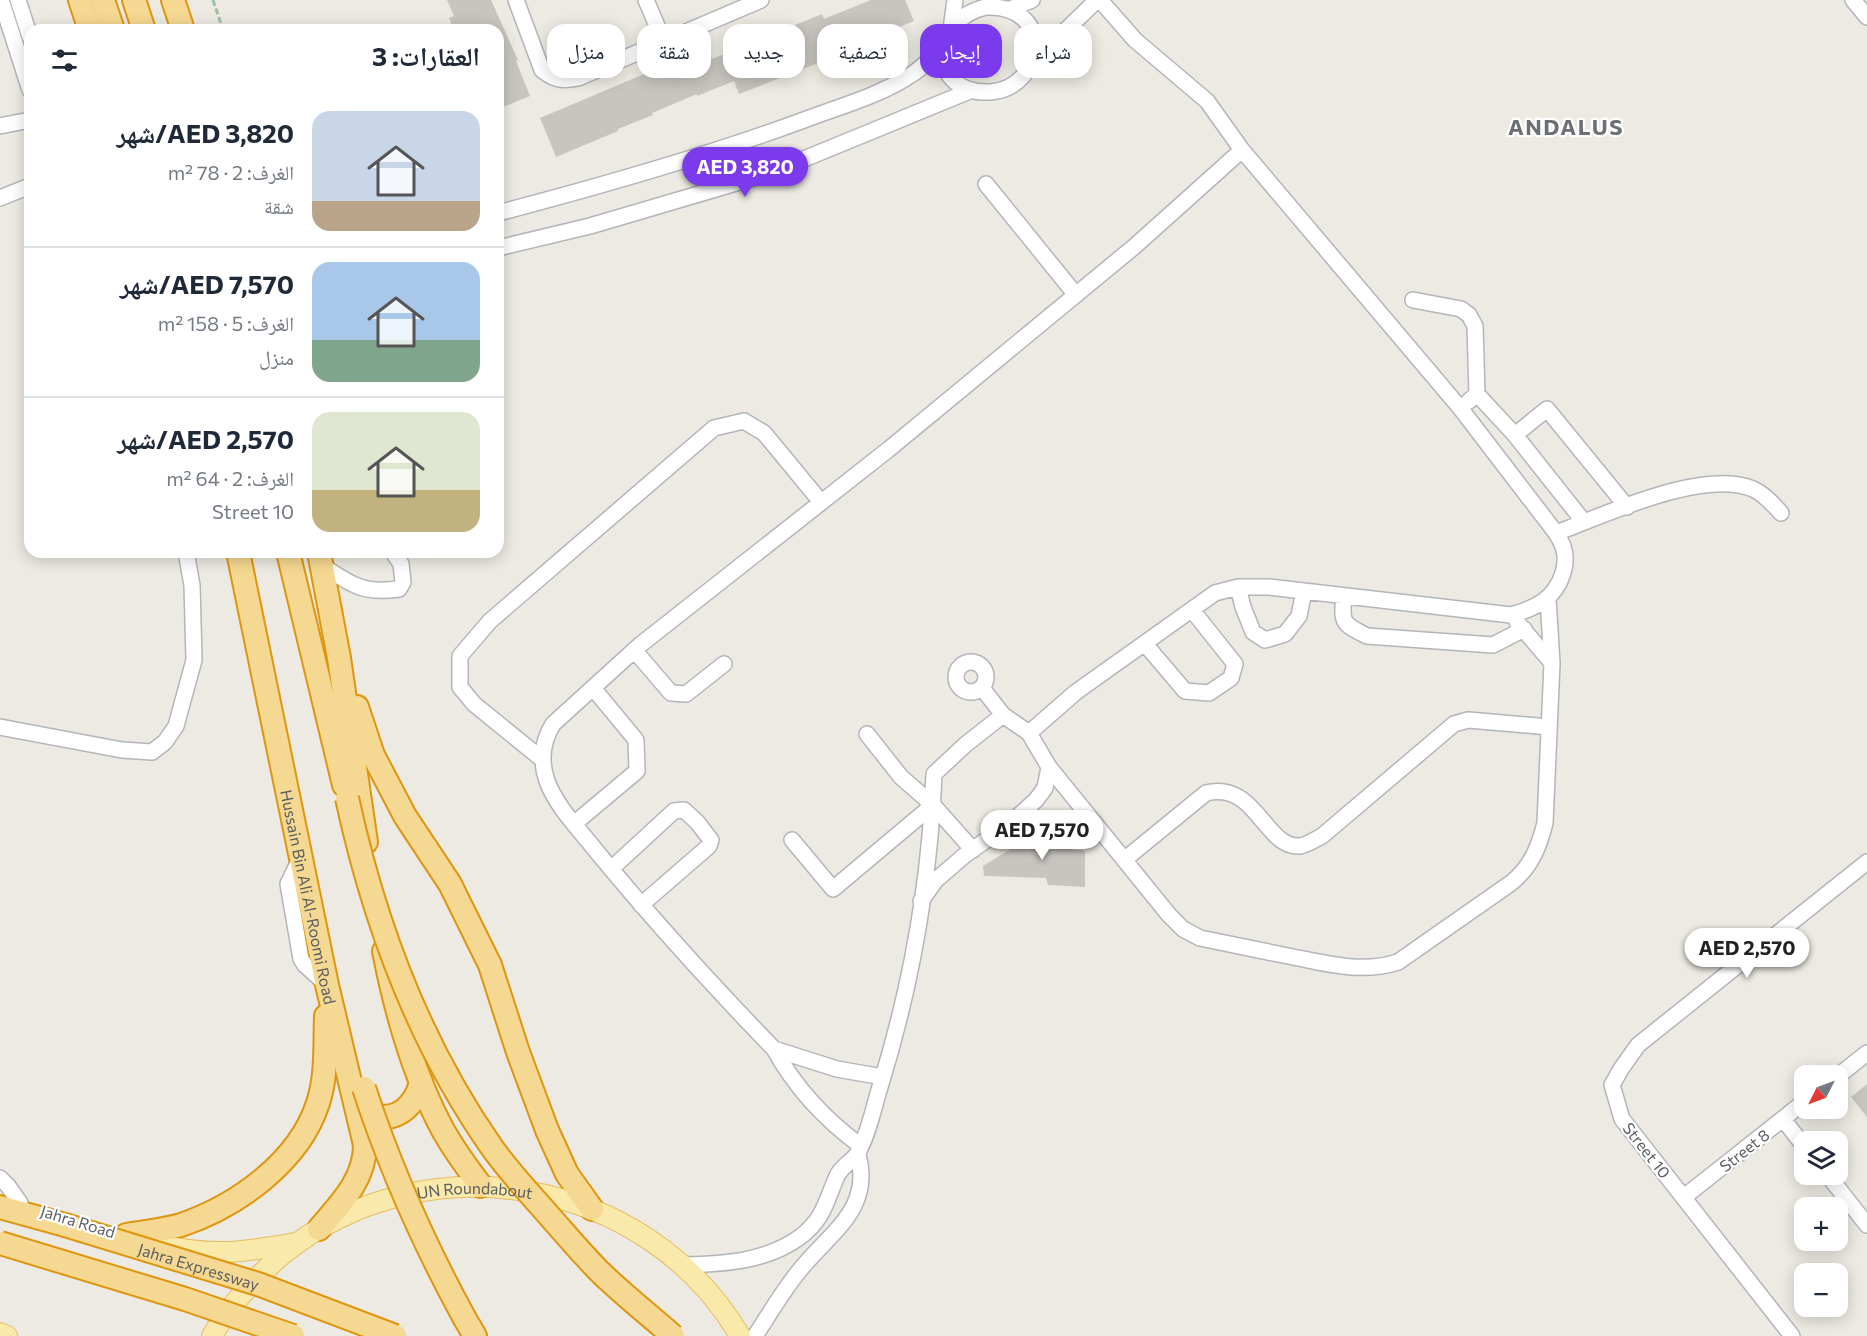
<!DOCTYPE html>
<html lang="ar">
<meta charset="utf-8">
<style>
:root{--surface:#fff;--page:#f6f6f7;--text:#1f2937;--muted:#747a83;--line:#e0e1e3;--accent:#7c3aed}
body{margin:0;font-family:Commissioner,"Noto Naskh Arabic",sans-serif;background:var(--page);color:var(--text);direction:rtl;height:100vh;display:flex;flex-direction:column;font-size:22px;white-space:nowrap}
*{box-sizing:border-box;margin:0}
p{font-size:20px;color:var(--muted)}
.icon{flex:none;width:33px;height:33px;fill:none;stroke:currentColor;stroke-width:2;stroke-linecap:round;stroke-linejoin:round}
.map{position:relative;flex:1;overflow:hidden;direction:ltr}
.sheet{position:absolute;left:24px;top:24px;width:480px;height:534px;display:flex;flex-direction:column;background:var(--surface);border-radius:18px;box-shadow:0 3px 15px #0003;direction:rtl}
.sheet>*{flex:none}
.top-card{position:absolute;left:522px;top:24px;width:570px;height:54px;direction:rtl;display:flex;gap:12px}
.needle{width:39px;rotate:228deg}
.controls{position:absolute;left:1794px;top:1065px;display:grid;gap:12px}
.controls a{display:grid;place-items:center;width:54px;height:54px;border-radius:12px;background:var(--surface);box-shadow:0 3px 15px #0003;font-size:30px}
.price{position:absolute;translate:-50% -51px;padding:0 14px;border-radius:21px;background:#fff;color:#222;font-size:20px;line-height:39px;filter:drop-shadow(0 2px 3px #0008)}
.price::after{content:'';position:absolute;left:50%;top:36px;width:18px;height:14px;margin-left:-9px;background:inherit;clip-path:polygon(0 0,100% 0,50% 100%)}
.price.active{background:var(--accent);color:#fff}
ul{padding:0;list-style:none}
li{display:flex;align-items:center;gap:18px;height:150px;padding:0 24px}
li+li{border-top:2px solid var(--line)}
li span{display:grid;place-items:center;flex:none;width:168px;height:120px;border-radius:18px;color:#555}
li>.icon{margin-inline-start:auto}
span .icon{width:72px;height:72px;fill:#fffc;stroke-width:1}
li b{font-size:26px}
h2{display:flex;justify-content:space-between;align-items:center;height:72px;padding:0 24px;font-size:26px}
.chip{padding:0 21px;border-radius:18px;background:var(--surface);box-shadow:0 3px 15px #0003;font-size:21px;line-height:54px}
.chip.active{background:var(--accent);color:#fff}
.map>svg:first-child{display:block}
.building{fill:#c8c5c0}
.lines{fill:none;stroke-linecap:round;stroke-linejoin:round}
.minor-casing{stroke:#b3b5b9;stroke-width:18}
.major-casing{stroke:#e7bc61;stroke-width:22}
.highway-casing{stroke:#df960f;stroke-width:26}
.path{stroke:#9ac3a4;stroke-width:3;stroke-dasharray:6 3;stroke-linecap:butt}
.minor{stroke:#fff;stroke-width:15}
.major{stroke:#f9e9ab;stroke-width:20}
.highway{stroke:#f5d891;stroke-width:22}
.highway-bridge-casing{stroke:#df960f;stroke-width:26;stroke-linecap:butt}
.highway-bridge{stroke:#f5d891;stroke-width:22}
.labels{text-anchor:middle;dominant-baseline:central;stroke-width:4.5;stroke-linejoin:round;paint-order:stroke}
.street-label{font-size:16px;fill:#5b5e62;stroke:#fff}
.district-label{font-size:22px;font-weight:bold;letter-spacing:1.5px;fill:#6c7074;stroke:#fff}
</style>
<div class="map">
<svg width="1867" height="1336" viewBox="0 0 1867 1336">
<rect width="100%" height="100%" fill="#eceae2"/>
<path class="building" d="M447 0H491L518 60 516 61 530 96 498 109V30H454L449 18 454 16Z
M871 0H905L914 21 875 37 877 40 739 94 734 81 697 96V94L652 113 653 115 618 129V131L556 157 540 118 682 58 680 55 706 45 712 59 822 14 824 19Z
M1045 828H1055L1056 834 1070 835 1069 849 1085 851V887L1048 885 1046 878 984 876 983 866Z
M1867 1084V1117L1851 1097Z"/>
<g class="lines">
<g class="minor-casing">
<path id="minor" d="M1 0 30 90
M18 0 30 37
M516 0 542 70C555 80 562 81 578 78L761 0
M646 0 663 40
M1853 0 1867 17
M986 7C1056 5 1045 88 990 92 927 95 930 19 986 7Z
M1008 10 1032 0
M951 29 955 0
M1033 62 1097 0
M0 126 30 120
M986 184 1076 295
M0 198 30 186
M498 213C601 186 704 157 804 120 838 107 875 97 906 78 921 70 932 57 944 45
M498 248 590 226 770 173 972 90
M1413 300 1461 309 1469 315 1475 326 1477 394 1469 401
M1477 394 1515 435 1584 522
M1515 435 1547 409 1627 507
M1556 533C1605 515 1703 468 1753 489 1764 494 1773 504 1781 513
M321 565C351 584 361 594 399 589L403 582 401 564 393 552
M1238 587 1243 607 1253 632 1265 640 1285 634 1299 616 1304 591
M1344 596C1341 624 1343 624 1367 636L1493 645 1524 629
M1517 622 1552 663
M1145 644 1185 691 1209 693 1231 678 1235 664 1192 610
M634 650 671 693 686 694 724 664
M956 677a15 15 0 1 1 30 0a15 15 0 1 1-30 0Z
M982 688 1003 715
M0 727 122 750 152 752 165 742 176 726 194 660 192 585 186 552
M1029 733 1076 692 1215 593 1238 587H1269L1511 615C1536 608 1555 599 1563 573 1565 566 1566 557 1564 550 1563 544 1559 538 1556 533L1461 409 1242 150 1207 101 1135 40 1100 0
M867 734 901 777 933 805 973 850
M543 760 474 704 460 687V656L490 621 714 428 744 421 764 433 821 502
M1049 767 1169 915 1183 929 1200 938C1230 944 1259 950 1288 956 1325 963 1361 974 1398 962L1511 883C1531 867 1539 847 1545 823L1552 663 1548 599
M575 823 637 771 636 740 593 688
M792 840 833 889 933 805
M301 857 288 884 301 959 305 965 327 985
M1124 860 1206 793C1256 780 1265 849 1300 846 1307 845 1316 839 1322 836L1454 724 1468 720 1549 727
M611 869 674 811 684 810 697 822 711 840 709 846 641 905
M774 1049 837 1069 883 1077
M1838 1076 1867 1053
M1783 1119 1804 1146
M861 1146C824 1119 796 1089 774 1049 712 985 653 920 597 852 580 830 557 808 547 781 540 761 542 742 553 724L640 645 889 449 1135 246 1242 150
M1827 1174 1867 1225
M0 1178 8 1186 20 1203
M1684 1197 1804 1102
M683 1265C723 1264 766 1262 800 1237 824 1219 826 1201 837 1176 842 1165 854 1161 858 1152 868 1136 874 1106 880 1087 911 987 930 879 934 774L965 745 1003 715 1029 733 1049 767 1045 788 1036 800 1012 822 965 855 936 880 921 901
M755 1336C771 1312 786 1285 805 1264 835 1229 872 1207 858 1154
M1792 1336 1622 1119 1612 1085 1621 1069 1638 1045 1867 862"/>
</g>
<g class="major-casing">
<g id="major">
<path d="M161 1245C212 1257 245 1252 295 1243"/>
<path d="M0 1333 7 1336"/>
<path id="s1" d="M212 1336C230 1304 256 1277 283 1254 426 1138 647 1177 740 1336"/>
</g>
</g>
<g class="highway-casing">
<g id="highway">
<path d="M80 0 90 30"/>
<path d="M103 0 113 30"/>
<path d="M134 0 144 30"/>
<path d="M173 0 183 30"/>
<path id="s2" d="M238 552 327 985 365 1145C365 1180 340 1204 319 1229"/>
<path d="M288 552 344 785"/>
<path d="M319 552 339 658 366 842"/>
<path d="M357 707 373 755 405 816 450 884 490 965 518 1052 547 1130 567 1174 592 1209"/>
<path d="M384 951C396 1013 414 1077 444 1132 455 1151 468 1169 481 1186"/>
<path d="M359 1105C385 1130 414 1112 421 1082"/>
<path d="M0 1207 65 1225"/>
<path d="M126 1235C145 1232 163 1230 181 1225 237 1206 299 1162 318 1103 327 1076 325 1044 326 1016"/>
<path d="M465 1319 475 1336"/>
</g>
</g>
<path class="path" d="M213 0 223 30"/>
<use href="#minor" class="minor"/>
<use href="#major" class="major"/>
<use href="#highway" class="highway"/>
<g class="highway-bridge-casing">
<g id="highway-bridge">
<path d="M347 798C374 923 419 1044 493 1149 511 1174 532 1196 552 1219 568 1237 584 1256 601 1273 624 1295 649 1315 673 1336"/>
<path d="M364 1088C390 1168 424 1244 465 1319"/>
<path id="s3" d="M65 1225 258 1284 395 1336"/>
<path d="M0 1243 185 1299 293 1336"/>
</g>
</g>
<use href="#highway-bridge" class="highway-bridge"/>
</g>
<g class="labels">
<g class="street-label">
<text stroke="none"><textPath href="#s2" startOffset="352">Hussain Bin Ali Al-Roomi Road</textPath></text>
<text transform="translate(1647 1150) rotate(52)">Street 10</text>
<text transform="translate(1744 1150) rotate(-38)">Street 8</text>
<text stroke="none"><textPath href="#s1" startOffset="316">UN Roundabout</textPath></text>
<text transform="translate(78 1221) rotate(17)">Jahra Road</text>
<text stroke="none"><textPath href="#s3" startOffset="140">Jahra Expressway</textPath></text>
</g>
<g class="district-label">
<text x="1566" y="126">ANDALUS</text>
</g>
</g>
</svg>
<div class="controls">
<a><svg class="needle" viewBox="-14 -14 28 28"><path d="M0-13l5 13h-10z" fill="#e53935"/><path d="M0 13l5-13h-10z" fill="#747a83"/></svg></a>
<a><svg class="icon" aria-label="layers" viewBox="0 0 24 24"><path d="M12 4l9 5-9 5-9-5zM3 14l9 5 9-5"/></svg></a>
<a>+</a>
<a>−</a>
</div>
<b class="price active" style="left:745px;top:198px">AED 3,820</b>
<b class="price" style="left:1042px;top:861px">AED 7,570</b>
<b class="price" style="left:1747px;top:979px">AED 2,570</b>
<div class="top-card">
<a class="chip">شراء</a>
<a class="chip active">إيجار</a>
<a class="chip">تصفية</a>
<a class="chip">جديد</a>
<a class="chip">شقة</a>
<a class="chip">منزل</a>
</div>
<section class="sheet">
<h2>العقارات: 3<svg class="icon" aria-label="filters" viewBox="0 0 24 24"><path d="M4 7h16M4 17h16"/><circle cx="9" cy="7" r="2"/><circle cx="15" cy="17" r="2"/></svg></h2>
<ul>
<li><span style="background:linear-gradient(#c9d6e8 75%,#b9a48a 0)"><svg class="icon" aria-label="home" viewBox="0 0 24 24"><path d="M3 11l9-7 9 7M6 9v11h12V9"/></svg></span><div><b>AED 3,820/شهر</b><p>الغرف: 2 · 78 m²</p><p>شقة</p></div></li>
<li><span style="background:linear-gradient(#a9c7e8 65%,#7fa58c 0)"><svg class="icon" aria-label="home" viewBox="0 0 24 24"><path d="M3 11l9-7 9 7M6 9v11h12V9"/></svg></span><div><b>AED 7,570/شهر</b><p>الغرف: 5 · 158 m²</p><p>منزل</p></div></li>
<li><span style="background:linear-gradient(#dfe7d0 65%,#c2b280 0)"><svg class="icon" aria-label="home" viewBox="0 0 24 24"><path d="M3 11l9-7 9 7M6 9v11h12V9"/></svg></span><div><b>AED 2,570/شهر</b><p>الغرف: 2 · 64 m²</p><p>Street 10</p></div></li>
</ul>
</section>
</div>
